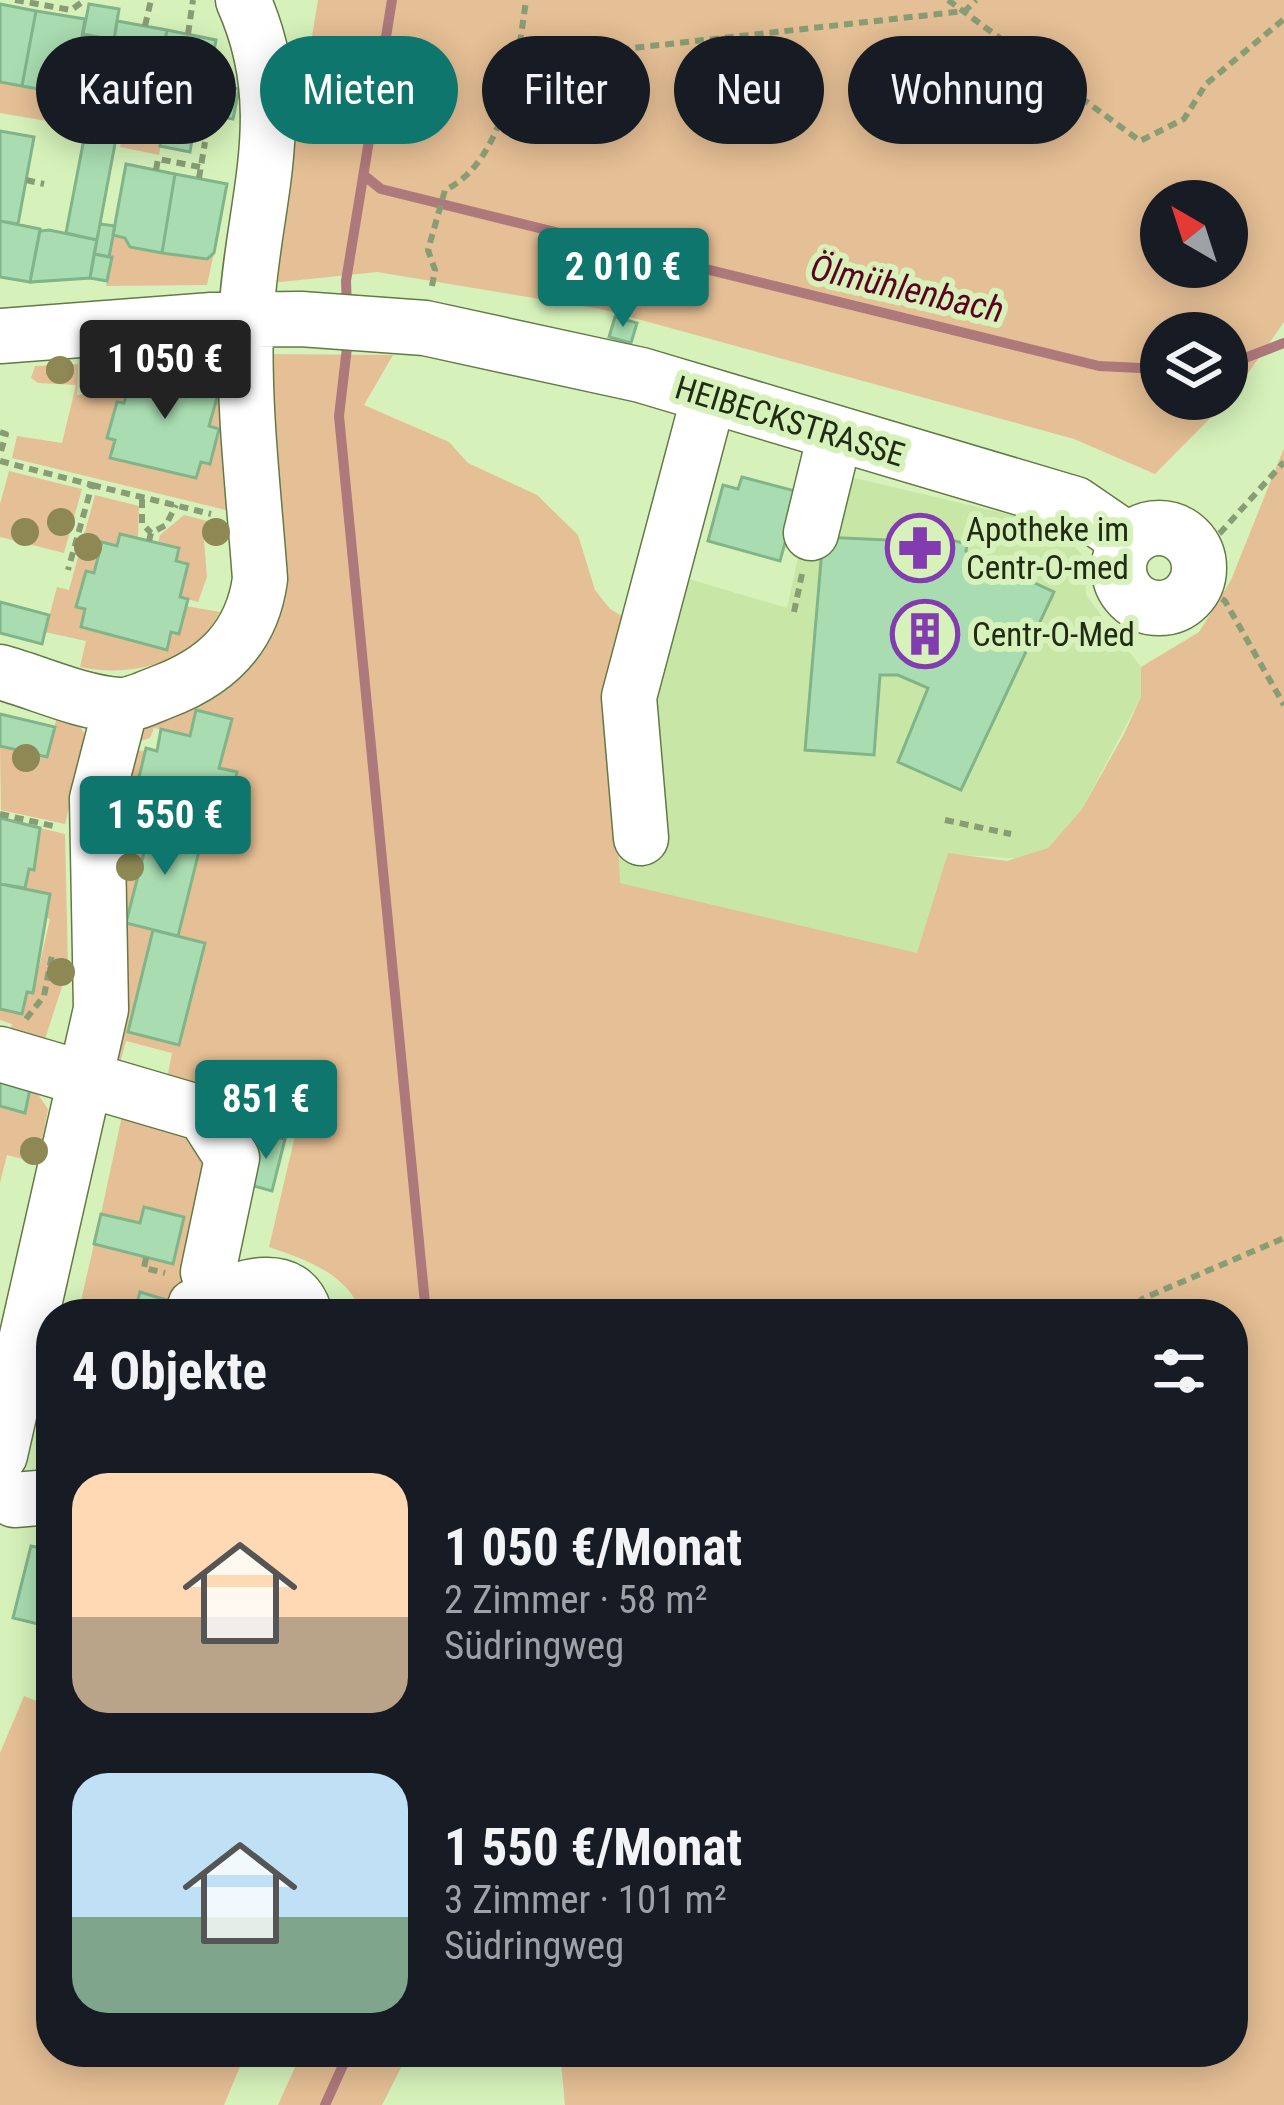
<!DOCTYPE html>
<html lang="de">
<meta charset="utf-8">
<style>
:root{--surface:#171b24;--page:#242831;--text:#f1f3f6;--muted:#9ea1a6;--accent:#0f766e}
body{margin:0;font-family:"Roboto Condensed",sans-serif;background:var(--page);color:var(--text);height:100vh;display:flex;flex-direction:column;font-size:45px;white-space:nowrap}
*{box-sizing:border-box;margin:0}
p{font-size:39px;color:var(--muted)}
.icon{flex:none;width:66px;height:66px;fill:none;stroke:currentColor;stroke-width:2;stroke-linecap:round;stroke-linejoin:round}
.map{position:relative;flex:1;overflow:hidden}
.side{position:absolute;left:36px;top:1299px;width:1212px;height:768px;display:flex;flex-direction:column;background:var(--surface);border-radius:48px;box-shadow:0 6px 30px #0003}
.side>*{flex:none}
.guide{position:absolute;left:36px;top:36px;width:1212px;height:108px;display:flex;gap:24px}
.needle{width:78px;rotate:321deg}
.tools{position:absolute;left:1140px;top:180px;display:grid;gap:24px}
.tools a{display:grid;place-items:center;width:108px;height:108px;border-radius:50%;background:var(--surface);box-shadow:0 6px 30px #0003;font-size:60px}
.price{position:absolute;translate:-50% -102px;padding:0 27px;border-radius:12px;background:var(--accent);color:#fff;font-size:39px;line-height:78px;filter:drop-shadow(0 3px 6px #0008)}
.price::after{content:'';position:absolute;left:50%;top:72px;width:36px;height:27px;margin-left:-18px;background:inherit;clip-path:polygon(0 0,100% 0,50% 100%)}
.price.current{background:#222;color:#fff}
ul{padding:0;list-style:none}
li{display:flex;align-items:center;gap:36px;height:300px;padding:0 36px}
li span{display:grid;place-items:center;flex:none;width:336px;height:240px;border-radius:36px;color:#555}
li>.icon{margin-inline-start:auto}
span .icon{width:144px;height:144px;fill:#fffc;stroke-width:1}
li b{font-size:51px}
h2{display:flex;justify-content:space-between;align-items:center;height:144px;padding:0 36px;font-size:51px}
.tag{padding:0 42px;border-radius:54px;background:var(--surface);box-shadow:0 6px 30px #0003;font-size:42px;line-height:108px}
.tag.current{background:var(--accent);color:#fff}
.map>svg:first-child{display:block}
.built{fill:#c8e7a7}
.green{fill:#e5bf95;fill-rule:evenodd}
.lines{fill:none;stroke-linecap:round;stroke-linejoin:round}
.stream{stroke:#ae797b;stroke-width:10}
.building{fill:#a9ddb1;stroke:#82b48a;stroke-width:3}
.minor-casing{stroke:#627a46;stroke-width:57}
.path{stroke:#899d74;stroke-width:6;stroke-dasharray:9 6;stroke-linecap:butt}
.minor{stroke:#fff;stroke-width:54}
.tree{fill:#8d8854}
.labels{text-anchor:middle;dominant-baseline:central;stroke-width:12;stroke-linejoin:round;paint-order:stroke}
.street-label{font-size:33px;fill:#212b15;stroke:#d6f2ba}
.poi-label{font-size:33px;fill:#212b15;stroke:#d6f2ba;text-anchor:start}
.water-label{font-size:36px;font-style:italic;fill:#5e0022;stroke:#d6f2ba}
</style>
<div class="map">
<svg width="1284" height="2105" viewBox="0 0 1284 2105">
<rect width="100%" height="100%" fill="#d6f2ba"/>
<path class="built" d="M817 469 1041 522 1070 541 1085 559 1086 595 1141 667V697L1082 809 1048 848 1027 859 948 854 918 954 619 883 610 686 652 568 787 608Z"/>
<path class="green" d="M318 0H1284V322L1232 396 1155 474 1074 439 601 309 377 272 271 283 287 88 294 76 306 73ZM1161 201H1227V267H1161ZM1161 333H1227V399H1161Z
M83 34 114 40 106 87 111 94 196 112 204 108 201 122 166 116 159 155 120 147 126 115H120L117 133 0 113V82L65 94 73 88Z
M113 235 162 253 206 259 214 253 207 285 106 286Z
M172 351 168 368 150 363 147 376 133 373 124 403 116 402 107 437 115 440 111 458 196 478 201 462 210 463 219 430 209 426 218 394 196 388 198 375 182 371 185 352 207 357 222 374 230 511 12 458 17 436 62 443 76 385 38 383 31 378 35 366 78 364 77 395 127 389V358Z
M260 354 393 355 364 405 449 442 468 463 537 495 578 535 595 590 610 609 634 623 610 686 620 883 917 953 948 853 1007 861 1048 848 1082 809 1124 734 1141 697V667L1199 632 1231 580 1284 448V2105H565L560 2052H1233V1314H361C350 1274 304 1259 269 1247L301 1110 268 1108 167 1079 172 1053 126 1041 119 1067 114 1062 121 797 133 750 145 751 130 814 152 821 127 923 153 930 128 1032 179 1045 205 943 178 936 204 831 213 833 221 803 229 804 236 773 219 768 231 720 196 711 190 736 154 728 150 738 137 742 147 724 227 674Z
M9 471 82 489 64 553 0 537V504Z
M95 495 139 506 138 538 120 534 117 546 102 543 94 573 86 571 77 606 85 609 81 627 166 650 171 632 179 633 186 606 220 612C194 663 132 678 80 667L86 641 45 632 57 587 69 590Z
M184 515 230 527V535L204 540 207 577 198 602 180 597 188 564 176 561 179 549 158 543 160 535Z
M59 710 75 719 86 736 65 824 1 810 0 746 46 757Z
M40 828 65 834 68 968 39 1058 6 1049 12 1024 0 1020V1009L21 1014 27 992 33 993 50 919 45 917 50 894 25 888 29 869H34Z
M31 1084 48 1109 38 1163 7 1155 0 1183V1106L24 1112Z
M126 1097 173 1109 213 1155 177 1314H78L94 1244 173 1264 184 1217 144 1207 140 1223 101 1214Z
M24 1696 51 1707V2052H246L224 2105H0V1753Z
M302 2052H409L382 2105H278Z"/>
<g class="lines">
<path class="stream" d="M366 177 381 189 1099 366 1161 369
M347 308 346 281 392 0
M348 339 339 416 426 1314
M1227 365 1284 343
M325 2105 349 2052"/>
</g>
<path class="building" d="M0 4 36 11 22 86 0 82Z
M89 4 119 9 114 40 83 34Z
M36 11 85 19 73 89 65 94 22 86Z
M117 21 167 30 153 103 111 94 106 87Z
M167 30 216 40 204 108 197 112 153 103Z
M209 83 239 89 233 119 203 114Z
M166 116 195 121 190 152 160 146Z
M86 128 117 133 97 240 66 233Z
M0 131 34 137 18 224 0 221Z
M126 164 175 174 162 253 130 247 125 238 113 235Z
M175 174 227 184 214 253 207 259 162 253Z
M0 221 40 229 30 282 0 277Z
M100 224 115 226 109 257 94 254Z
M49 230 97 240 90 278 30 282 40 231Z
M94 254 112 257 107 281 90 278Z
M615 317 637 323 631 343 609 337Z
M150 363 199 375 196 388 218 394 209 426 219 429 210 464 201 462 196 478 110 458 115 440 107 438 117 402 124 403 133 373 147 376Z
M742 477 799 492 780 561 708 541 723 485 738 489Z
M920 532 967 544 966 551 1054 592 961 790 898 762 928 688 898 675H880L874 755 805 750 823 537 909 541Z
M120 534 179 548 176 561 188 564 180 597 188 599 179 634 171 632 167 650 81 627 85 609 76 607 86 571 94 573 102 542 117 546Z
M0 602 49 615 42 644 0 633Z
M196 710 232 719 219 768 237 772 229 805 221 803 213 833 130 815 146 748 157 751 161 729 190 736Z
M0 714 55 727 47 757 0 746Z
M0 818 40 828 34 870 29 869 25 888 0 884Z
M152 821 204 831 178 936 126 923Z
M0 884 50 894 33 993 27 992 22 1014 0 1009Z
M153 930 205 943 179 1045 128 1032Z
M0 1076 31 1084 25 1113 0 1106Z
M260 1133 285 1139 272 1191 247 1184Z
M144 1207 184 1217 173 1264 94 1244 101 1214 140 1223Z
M140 1292 170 1301 167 1314H134Z
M31 1546 51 1550V1627L13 1618Z"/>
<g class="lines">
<g class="minor-casing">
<path id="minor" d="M0 336 212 320 301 319 425 328 641 375 1075 504 1129 541
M1119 568a40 40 0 1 1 80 0a40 40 0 1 1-80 0Z
M811 533 835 435
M0 672C37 682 79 702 118 705 131 706 149 697 162 692 216 672 252 638 260 579 254 495 243 408 246 323 250 207 295 116 243 0
M641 838 629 697 709 396
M0 1054 204 1114 232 1158 208 1272
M193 1314 195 1306C230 1293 290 1262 305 1314
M0 1455 101 1009 97 799 121 706
M0 1490 14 1500 51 1497"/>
</g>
<path class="path" d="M15 0 71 10 85 0
M948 0 1140 141 1184 119 1206 84 1284 19
M145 26 151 0
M188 34 193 0
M508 86 556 78 606 51 965 11 976 0
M156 170 158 159 200 167
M199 178 205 142
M26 180 44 184
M432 286 435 270 428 250 445 190C505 162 518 59 526 0
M0 432 6 434 0 455
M0 461 92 485 68 570
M92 485 211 514
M142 499V523L151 533
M149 541 151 533 166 525 176 505
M1195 551 1221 532 1284 462
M1197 582 1225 601 1284 705
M794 612 802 574
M0 814 53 826
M945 820 1011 834
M26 1019 44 996 52 955
M146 1258 144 1268 165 1273
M1127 1314 1142 1299 1284 1238"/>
<use href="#minor" class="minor"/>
</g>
<g class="tree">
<circle cx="198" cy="363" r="14"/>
<circle cx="60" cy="370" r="14"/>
<circle cx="61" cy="522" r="14"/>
<circle cx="25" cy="532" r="14"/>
<circle cx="216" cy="532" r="14"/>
<circle cx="88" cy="547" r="14"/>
<circle cx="26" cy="758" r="14"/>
<circle cx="130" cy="867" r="14"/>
<circle cx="61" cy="972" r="14"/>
<circle cx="34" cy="1151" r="14"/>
</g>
<defs>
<g id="pharmacy-ring" transform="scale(3.45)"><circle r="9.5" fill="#d6f2ba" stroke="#823caf" stroke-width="1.5"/><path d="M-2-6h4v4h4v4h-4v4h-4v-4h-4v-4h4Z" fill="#823caf"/></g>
<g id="building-ring" transform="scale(3.45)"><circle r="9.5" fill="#d6f2ba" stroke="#823caf" stroke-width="1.5"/><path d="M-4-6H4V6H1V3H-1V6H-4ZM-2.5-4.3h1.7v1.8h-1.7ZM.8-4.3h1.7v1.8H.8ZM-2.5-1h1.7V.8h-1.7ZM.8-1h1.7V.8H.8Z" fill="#823caf"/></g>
</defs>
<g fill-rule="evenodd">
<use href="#pharmacy-ring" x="920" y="548"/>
<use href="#building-ring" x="925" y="634"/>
</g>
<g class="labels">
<g class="street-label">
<text transform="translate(790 421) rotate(17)">HEIBECKSTRASSE</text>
</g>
<g class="poi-label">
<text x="966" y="529">Apotheke im<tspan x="966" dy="38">Centr-O-med</tspan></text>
<text x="972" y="634">Centr-O-Med</text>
</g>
<g class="water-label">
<text transform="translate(907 289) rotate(13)">Ölmühlenbach</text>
</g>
</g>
</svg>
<div class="tools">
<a><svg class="needle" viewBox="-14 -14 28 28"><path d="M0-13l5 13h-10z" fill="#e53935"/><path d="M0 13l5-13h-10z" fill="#9ea1a6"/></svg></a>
<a><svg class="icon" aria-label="layers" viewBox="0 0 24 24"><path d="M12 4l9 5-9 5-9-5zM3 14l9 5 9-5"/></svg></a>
</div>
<b class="price" style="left:623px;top:330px">2 010 €</b>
<b class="price current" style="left:165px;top:422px">1 050 €</b>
<b class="price" style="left:165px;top:878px">1 550 €</b>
<b class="price" style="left:266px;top:1162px">851 €</b>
<div class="guide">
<a class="tag">Kaufen</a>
<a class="tag current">Mieten</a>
<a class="tag">Filter</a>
<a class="tag">Neu</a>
<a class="tag">Wohnung</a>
</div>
<section class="side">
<h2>4 Objekte<svg class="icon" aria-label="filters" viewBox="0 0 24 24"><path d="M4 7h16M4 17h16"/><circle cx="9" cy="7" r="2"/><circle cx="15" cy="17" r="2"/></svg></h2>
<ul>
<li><span style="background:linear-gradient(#ffd9b3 60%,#b9a48a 0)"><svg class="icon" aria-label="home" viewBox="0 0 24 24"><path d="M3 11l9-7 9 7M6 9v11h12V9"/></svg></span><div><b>1 050 €/Monat</b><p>2 Zimmer · 58 m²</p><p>Südringweg</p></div></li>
<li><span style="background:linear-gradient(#bfe0f5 60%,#7fa58c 0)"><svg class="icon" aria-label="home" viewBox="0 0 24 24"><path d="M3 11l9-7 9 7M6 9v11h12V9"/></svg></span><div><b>1 550 €/Monat</b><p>3 Zimmer · 101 m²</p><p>Südringweg</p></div></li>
</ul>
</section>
</div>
